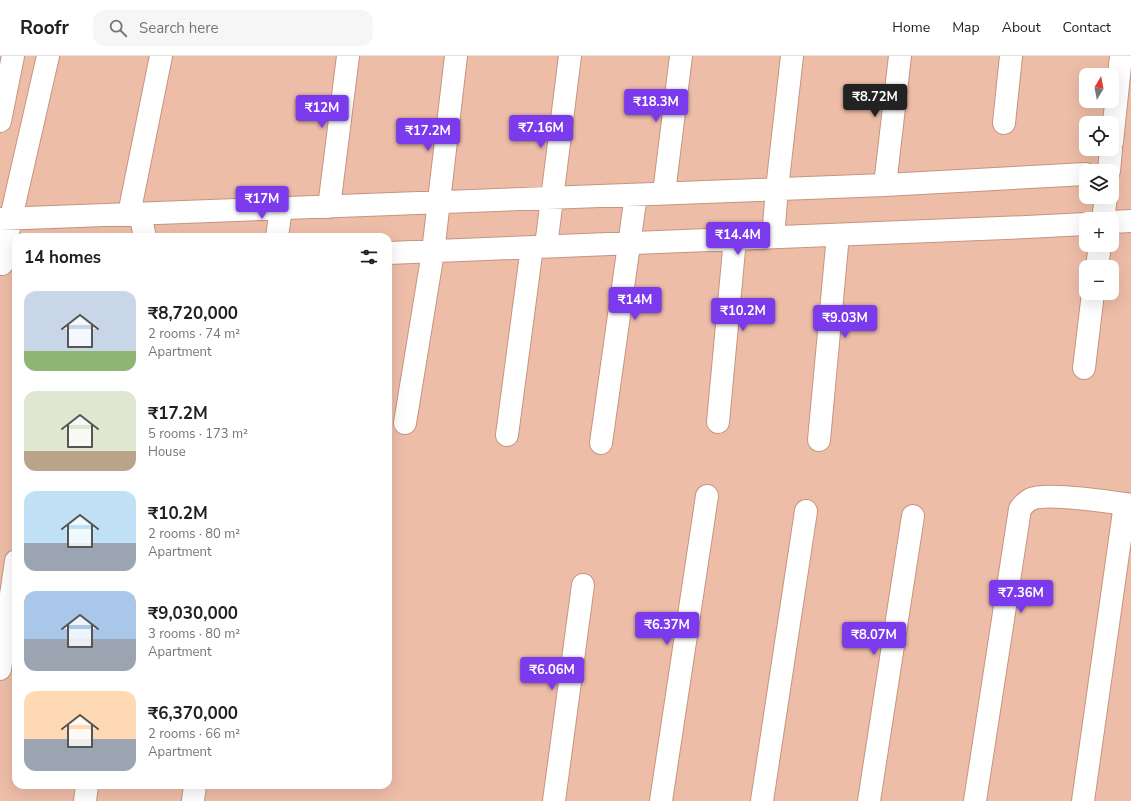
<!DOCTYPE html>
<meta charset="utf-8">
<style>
:root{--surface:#fff;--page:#f6f6f6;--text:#202124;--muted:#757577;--line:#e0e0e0;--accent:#7c3aed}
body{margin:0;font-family:"Nunito Sans",sans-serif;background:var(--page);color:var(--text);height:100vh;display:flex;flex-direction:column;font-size:15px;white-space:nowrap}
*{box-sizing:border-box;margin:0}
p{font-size:13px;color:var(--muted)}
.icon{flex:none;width:22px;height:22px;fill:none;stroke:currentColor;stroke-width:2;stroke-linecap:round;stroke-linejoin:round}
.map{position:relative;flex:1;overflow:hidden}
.sheet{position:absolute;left:12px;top:177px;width:380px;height:556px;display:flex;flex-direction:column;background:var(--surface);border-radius:12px;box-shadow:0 4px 16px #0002}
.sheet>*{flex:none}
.needle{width:26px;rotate:10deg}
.fabs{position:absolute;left:1079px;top:12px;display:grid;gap:8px}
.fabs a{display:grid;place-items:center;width:40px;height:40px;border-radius:8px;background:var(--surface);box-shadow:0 4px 16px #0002;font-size:20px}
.price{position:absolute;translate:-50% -34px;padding:0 9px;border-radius:4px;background:var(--accent);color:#fff;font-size:13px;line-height:26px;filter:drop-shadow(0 1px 2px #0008)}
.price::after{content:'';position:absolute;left:50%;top:24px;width:12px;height:9px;margin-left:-6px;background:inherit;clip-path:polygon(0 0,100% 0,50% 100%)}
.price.selected{background:#222;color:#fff}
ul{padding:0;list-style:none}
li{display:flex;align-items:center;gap:12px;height:100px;padding:0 12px}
li span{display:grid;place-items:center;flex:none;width:112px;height:80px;border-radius:12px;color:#555}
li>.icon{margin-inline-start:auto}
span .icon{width:48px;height:48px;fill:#fffc;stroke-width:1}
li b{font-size:17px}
h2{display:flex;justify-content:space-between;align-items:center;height:48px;padding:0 12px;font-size:17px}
header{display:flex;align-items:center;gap:24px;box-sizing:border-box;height:56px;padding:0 20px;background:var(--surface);border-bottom:1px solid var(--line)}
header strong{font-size:19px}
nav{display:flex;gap:22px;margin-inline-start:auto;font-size:14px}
.search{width:280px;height:36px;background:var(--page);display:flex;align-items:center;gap:10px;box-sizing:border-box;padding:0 14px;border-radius:12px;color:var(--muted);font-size:15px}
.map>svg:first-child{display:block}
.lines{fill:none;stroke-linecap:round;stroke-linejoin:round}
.street-casing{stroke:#c49581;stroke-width:24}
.street{stroke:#fff;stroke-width:22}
</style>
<header>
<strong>Roofr</strong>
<div class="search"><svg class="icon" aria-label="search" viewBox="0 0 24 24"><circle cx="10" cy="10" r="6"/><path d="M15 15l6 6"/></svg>Search here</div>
<nav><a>Home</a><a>Map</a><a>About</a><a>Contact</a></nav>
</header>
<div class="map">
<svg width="1131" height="745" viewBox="0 0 1131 745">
<rect width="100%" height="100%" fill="#eebda8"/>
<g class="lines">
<g class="street-casing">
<path id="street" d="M0 65 13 0
M1004 67 1011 0
M1112 86 1121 0
M1109 115 1111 93
M885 129 900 0
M664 137 681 0
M329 151 348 0
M129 158 161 0
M140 158 145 181
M0 163 885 129 1086 118
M1103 163 1106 141
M1112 166 1131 165
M277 181 281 152
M773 181 777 133 792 0
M546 190 570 0
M388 197 1027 171 1086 168
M2 208 11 162 48 0
M1097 211 1100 189
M1084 312 1093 237
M718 366 735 183
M405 367 433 196 456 0
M507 379 532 191
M819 384 838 179
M601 387 636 139
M0 613 16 505
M85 745 87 729
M193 745 195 729
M554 745 583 529
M661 745 707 440
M762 745 806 455
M869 745 913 460
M975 745 1020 453C1023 449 1027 445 1031 443 1046 436 1112 446 1131 449
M1083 745 1125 448"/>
</g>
<use href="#street" class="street"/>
</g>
</svg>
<div class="fabs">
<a><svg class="needle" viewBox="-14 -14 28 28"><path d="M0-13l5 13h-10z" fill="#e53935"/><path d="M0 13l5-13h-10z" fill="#757577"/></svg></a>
<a><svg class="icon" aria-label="locate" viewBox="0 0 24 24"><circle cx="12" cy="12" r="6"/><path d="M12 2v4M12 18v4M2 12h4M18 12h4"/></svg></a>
<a><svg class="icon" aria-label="layers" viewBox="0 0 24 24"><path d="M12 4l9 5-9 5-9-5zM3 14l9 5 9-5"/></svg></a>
<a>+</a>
<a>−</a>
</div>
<b class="price selected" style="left:875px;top:62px">₹8.72M</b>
<b class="price" style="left:656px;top:67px">₹18.3M</b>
<b class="price" style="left:322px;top:73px">₹12M</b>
<b class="price" style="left:541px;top:93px">₹7.16M</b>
<b class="price" style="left:428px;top:96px">₹17.2M</b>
<b class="price" style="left:262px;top:164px">₹17M</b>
<b class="price" style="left:738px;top:200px">₹14.4M</b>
<b class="price" style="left:635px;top:265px">₹14M</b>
<b class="price" style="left:743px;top:276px">₹10.2M</b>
<b class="price" style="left:845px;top:283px">₹9.03M</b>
<b class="price" style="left:1021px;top:558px">₹7.36M</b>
<b class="price" style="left:667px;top:590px">₹6.37M</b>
<b class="price" style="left:874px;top:600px">₹8.07M</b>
<b class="price" style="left:552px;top:635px">₹6.06M</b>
<section class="sheet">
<h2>14 homes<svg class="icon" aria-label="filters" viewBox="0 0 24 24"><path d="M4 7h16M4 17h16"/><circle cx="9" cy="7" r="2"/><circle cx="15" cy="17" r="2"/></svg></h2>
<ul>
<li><span style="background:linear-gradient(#c9d6e8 75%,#8fb573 0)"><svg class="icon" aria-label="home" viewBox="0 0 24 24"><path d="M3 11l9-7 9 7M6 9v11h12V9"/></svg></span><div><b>₹8,720,000</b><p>2 rooms · 74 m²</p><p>Apartment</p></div></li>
<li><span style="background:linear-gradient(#dfe7d0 75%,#b9a48a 0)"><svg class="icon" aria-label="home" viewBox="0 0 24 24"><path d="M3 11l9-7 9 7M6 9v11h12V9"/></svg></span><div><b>₹17.2M</b><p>5 rooms · 173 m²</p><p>House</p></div></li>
<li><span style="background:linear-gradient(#bfe0f5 65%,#9aa5b1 0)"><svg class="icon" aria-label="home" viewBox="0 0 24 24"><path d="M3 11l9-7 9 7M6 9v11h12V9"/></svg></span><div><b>₹10.2M</b><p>2 rooms · 80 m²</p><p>Apartment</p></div></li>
<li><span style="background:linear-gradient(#a9c7e8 60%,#9aa5b1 0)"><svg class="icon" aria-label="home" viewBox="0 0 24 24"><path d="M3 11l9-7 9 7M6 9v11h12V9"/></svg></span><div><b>₹9,030,000</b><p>3 rooms · 80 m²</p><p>Apartment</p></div></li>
<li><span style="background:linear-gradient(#ffd9b3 60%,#9aa5b1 0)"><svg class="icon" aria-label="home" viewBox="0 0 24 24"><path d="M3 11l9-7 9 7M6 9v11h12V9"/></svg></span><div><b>₹6,370,000</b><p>2 rooms · 66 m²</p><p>Apartment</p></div></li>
</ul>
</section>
</div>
